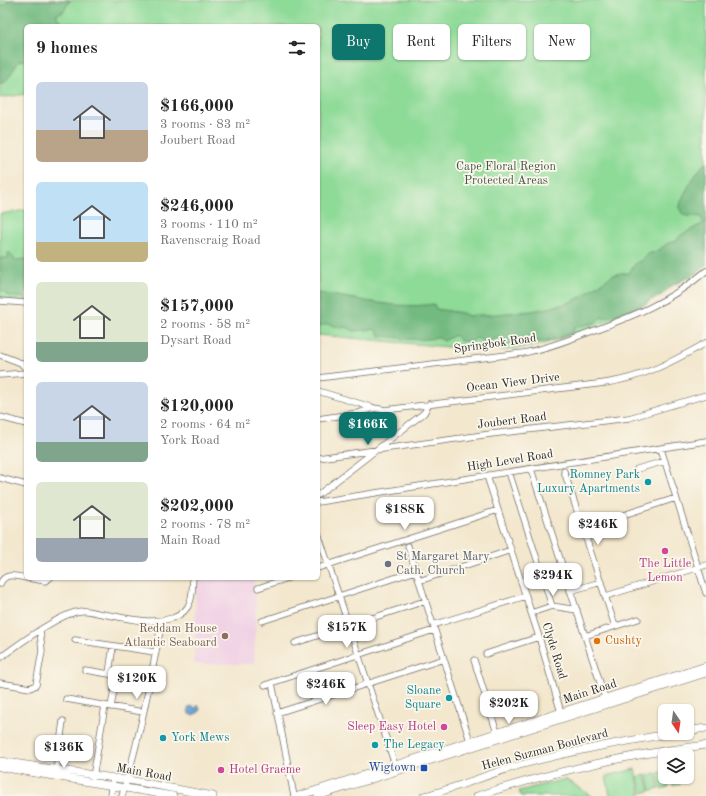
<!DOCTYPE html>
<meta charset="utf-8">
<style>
:root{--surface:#fff;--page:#f6f6f6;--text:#222;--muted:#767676;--accent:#0f766e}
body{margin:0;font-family:"Old Standard TT",serif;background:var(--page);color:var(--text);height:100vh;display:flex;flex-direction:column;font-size:15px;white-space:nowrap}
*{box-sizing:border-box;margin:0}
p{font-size:13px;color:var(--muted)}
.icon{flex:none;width:22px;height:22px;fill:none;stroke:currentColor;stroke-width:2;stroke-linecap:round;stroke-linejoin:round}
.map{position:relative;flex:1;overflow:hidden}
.panel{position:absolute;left:24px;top:24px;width:296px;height:556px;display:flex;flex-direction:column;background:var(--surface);border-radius:6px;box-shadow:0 1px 3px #0004}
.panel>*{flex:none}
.hud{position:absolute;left:332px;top:24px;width:314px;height:36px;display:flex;gap:8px}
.needle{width:26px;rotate:167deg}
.fabs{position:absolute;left:658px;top:704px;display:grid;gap:8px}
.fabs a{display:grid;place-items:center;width:36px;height:36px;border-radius:6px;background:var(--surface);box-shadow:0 1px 3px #0004;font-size:20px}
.price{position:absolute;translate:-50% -34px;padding:0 9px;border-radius:8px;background:#fff;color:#222;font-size:13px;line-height:26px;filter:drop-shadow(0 1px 2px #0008)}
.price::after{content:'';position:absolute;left:50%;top:24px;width:12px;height:9px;margin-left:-6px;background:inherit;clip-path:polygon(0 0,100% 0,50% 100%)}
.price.selected{background:var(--accent);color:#fff}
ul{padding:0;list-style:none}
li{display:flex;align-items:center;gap:12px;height:100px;padding:0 12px}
li span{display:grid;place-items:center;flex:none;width:112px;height:80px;border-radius:6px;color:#555}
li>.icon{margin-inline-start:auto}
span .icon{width:48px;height:48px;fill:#fffc;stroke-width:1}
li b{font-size:17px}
h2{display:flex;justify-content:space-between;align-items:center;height:48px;padding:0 12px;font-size:17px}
.tag{padding:0 14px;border-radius:6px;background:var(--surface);box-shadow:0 1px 3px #0004;font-size:14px;line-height:36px}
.tag.selected{background:var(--accent);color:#fff}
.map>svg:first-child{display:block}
.built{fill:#f0d0e4}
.green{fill:#8eda97;stroke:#5c8261}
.forest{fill:#72ba80;stroke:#4e7256}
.water{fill:#67a2d7;stroke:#496681}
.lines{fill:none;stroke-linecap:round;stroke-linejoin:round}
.minor-casing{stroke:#716d64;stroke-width:7}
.major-casing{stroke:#716d64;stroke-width:8}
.minor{stroke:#fff;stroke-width:5.5}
.major{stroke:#fff;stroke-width:7}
.culture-dot{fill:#0f9aa8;stroke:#fbf7ec;stroke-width:1.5}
.hotel-dot{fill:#d1479c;stroke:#fbf7ec;stroke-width:1.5}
.worship-dot{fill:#6b7280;stroke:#fbf7ec;stroke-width:1.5}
.education-dot{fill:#8d6e63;stroke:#fbf7ec;stroke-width:1.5}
.food-dot{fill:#e8710a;stroke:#fbf7ec;stroke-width:1.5}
.transit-dot{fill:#1a4fb4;stroke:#fbf7ec;stroke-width:1.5}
.labels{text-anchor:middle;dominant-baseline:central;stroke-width:3.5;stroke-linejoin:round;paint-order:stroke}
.park-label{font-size:12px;fill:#445746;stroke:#fbf7ec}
.street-label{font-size:12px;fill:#2b2b2b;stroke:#fbf7ec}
.culture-label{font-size:12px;fill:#0d838f;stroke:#fbf7ec;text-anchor:end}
.worship-label{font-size:12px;fill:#5b616d;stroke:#fbf7ec;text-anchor:start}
.hotel-label{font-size:12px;fill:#b23c85;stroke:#fbf7ec}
.education-label{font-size:12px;fill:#785e54;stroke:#fbf7ec;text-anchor:end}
.food-label{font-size:12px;fill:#c56008;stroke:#fbf7ec;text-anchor:start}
.transit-label{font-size:12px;fill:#164399;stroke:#fbf7ec;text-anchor:end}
</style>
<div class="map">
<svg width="706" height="796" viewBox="0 0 706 796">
<rect width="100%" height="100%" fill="#fbf7ec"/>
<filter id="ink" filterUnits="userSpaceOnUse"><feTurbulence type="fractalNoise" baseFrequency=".025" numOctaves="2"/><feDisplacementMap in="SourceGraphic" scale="8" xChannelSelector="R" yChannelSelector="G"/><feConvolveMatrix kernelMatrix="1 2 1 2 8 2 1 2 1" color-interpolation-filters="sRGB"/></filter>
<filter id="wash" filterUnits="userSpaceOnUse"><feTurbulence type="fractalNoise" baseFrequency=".012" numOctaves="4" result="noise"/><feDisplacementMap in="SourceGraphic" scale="16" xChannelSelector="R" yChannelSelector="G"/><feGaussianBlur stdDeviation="0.9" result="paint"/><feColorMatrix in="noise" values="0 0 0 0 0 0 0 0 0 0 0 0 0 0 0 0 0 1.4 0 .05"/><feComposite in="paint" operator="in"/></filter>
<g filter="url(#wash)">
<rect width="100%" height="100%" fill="#f3e7cd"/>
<path class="built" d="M196 578H254L256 609 254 664H194Z"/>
<path class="green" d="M0 0H706V257L630 313 554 341 539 345 508 350 486 349V346L468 348 447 347 318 335V26H26V94L0 98Z
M26 210V301L0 299V214Z
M635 769 641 796H610L606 776Z
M665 771V777H667L669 787 661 789 658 773Z
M656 773 659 789 651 791 648 775Z
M646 775 650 791 642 793 638 777Z
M671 777H679L680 784 673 786Z
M565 779 592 796H521L519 791Z"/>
<path class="forest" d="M11 0H70L64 11 57 14V17L63 23 62 26H26V60L19 61 6 81 0 84V6L5 5 8 1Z
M706 162V265L699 272 671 286 663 294 651 300 646 304 616 315 600 318 595 323 575 327 572 333 559 338 540 342H528L524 345 523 340 521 339 517 345C504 348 507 342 499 338L485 342 476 338 473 341H460L455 335 444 341 437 337C419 343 399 337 380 336L375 329 355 331 346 327 341 328 327 324 318 327V293C356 298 396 310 434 304L436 309 462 313 469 316 475 315H485L532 311 553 307 571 302 579 298 613 275 621 273H629L635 264 643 259 646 255 659 250 668 243 676 241 681 235 698 226 703 224V221L701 217C695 215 687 218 683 214 681 212 680 210 680 208 679 199 699 168 706 162Z
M9 252 15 260 26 259V297L25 298 8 296 4 291H0V258H8V253Z"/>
<path class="water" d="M198 705 200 709 199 712 193 715 189 714 188 708 191 706 196 708Z"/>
</g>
<g filter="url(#ink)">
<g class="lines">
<g class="minor-casing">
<path id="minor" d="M0 301 26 303
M0 355 21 363 26 369
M0 375 26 373
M318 378 523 353C545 349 566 341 587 333 631 317 670 302 706 271
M318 391 374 408 385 410 605 383C642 378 674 361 706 343
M0 417 26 424
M318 419 358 413 374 408
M661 449 706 593
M318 458 491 434 629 418 706 395
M531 469 606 701
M637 469 665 461
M564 471 615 626
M509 472 552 606
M487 476 539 637 562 716
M0 478 26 485
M318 495 424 413 429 404
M318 502 706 441
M620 516 676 498
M318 533 396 768
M408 546 471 744
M318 568 498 510
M28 578 45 581 50 578
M419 581 511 550
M0 584C5 572 16 576 26 578
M258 588 288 578
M570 591 601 582
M606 596 706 565
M531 613 552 606 577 610
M262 621 416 571
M433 625 526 596
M585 636 638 619
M75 640 155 652
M295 643 425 601
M486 654 539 637
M0 658C16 646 63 611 82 611 89 610 96 613 103 614 126 618 149 625 173 618 181 615 187 611 190 602 193 595 192 586 193 578
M474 660 497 733
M85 670 115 675 116 678 111 707
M109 673 113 646
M0 683 30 688 36 685 42 651 40 630
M272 683 294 796
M265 685 434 630
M66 699 143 712
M277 713 444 659
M56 772 63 721
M93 777 105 706
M111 796 113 778
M122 796C139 742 149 686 160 631V621"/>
</g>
<g class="major-casing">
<path id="major" d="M687 731 706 728
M0 761 134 781 213 796
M0 767 173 796
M298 796 706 666
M318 796 706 673
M424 796C457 788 488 774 520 765 571 751 622 742 673 733
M477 796C552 772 628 754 706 745"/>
</g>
<use href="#minor" class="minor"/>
<use href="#major" class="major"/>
</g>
</g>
<g class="culture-dot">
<circle cx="648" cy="482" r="4"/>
<circle cx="449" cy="698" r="4"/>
<circle cx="163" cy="738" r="4"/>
<circle cx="375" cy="745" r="4"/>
</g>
<g class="hotel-dot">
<circle cx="665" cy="551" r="4"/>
<circle cx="444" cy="727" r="4"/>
<circle cx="221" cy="770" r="4"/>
</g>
<circle class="worship-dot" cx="388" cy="564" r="4"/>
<circle class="education-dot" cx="225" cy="636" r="4"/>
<circle class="food-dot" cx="597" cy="641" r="4"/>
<rect class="transit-dot" x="420" y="764" width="8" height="8" rx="2"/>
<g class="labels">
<g class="park-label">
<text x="506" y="167">Cape Floral Region<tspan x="506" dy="14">Protected Areas</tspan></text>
</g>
<g class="street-label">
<text transform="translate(495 344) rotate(-8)">Springbok Road</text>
<text transform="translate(513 383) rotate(-7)">Ocean View Drive</text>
<text transform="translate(512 421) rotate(-7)">Joubert Road</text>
<text transform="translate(510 461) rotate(-9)">High Level Road</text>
<text transform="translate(554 651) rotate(73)">Clyde Road</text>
<text transform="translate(590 692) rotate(-18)">Main Road</text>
<text transform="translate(545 750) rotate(-15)">Helen Suzman Boulevard</text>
<text transform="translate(144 773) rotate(10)">Main Road</text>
</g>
<g class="culture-label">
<text x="640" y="475">Romney Park<tspan x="640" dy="14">Luxury Apartments</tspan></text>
<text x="441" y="691">Sloane<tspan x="441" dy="14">Square</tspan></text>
<text x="171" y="738" text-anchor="start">York Mews</text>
<text x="383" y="745" text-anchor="start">The Legacy</text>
</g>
<g class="worship-label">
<text x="396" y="557">St Margaret Mary<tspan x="396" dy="14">Cath. Church</tspan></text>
</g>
<g class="hotel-label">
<text x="665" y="564">The Little<tspan x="665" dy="14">Lemon</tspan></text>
<text x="436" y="727" text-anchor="end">Sleep Easy Hotel</text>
<text x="229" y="770" text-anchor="start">Hotel Graeme</text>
</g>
<g class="education-label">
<text x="217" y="629">Reddam House<tspan x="217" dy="14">Atlantic Seaboard</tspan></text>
</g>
<g class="food-label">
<text x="605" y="641">Cushty</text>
</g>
<g class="transit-label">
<text x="416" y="768">Wigtown</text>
</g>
</g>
</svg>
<div class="fabs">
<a><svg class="needle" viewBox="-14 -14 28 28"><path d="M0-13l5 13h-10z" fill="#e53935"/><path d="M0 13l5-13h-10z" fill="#767676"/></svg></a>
<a><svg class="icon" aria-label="layers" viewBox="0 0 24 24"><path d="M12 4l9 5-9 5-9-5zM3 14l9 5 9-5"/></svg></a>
</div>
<b class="price selected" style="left:368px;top:446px">$166K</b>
<b class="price" style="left:405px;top:531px">$188K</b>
<b class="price" style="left:598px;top:546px">$246K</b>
<b class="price" style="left:553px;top:597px">$294K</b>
<b class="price" style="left:347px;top:649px">$157K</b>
<b class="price" style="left:137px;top:700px">$120K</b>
<b class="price" style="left:326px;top:706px">$246K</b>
<b class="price" style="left:509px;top:725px">$202K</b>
<b class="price" style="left:64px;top:769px">$136K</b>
<div class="hud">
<a class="tag selected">Buy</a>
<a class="tag">Rent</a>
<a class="tag">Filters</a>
<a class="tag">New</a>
</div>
<section class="panel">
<h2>9 homes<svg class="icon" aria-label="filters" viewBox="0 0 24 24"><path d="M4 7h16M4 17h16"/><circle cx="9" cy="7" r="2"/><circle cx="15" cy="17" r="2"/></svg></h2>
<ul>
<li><span style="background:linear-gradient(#c9d6e8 60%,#b9a48a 0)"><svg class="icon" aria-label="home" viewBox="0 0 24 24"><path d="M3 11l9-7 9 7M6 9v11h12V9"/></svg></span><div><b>$166,000</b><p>3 rooms · 83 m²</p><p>Joubert Road</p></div></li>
<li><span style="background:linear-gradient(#bfe0f5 75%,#c2b280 0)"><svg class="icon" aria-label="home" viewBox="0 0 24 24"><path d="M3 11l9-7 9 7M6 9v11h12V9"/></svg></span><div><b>$246,000</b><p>3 rooms · 110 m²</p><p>Ravenscraig Road</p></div></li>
<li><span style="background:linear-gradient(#dfe7d0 75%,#7fa58c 0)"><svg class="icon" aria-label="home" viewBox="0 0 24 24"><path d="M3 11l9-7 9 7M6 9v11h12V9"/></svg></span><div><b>$157,000</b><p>2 rooms · 58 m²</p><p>Dysart Road</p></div></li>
<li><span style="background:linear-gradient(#c9d6e8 75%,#7fa58c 0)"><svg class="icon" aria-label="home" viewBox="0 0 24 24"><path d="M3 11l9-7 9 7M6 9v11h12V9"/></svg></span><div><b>$120,000</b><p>2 rooms · 64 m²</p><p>York Road</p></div></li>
<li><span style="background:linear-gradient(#dfe7d0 70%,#9aa5b1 0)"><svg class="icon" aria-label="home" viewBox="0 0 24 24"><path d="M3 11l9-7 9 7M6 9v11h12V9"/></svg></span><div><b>$202,000</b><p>2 rooms · 78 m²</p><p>Main Road</p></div></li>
</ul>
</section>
</div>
